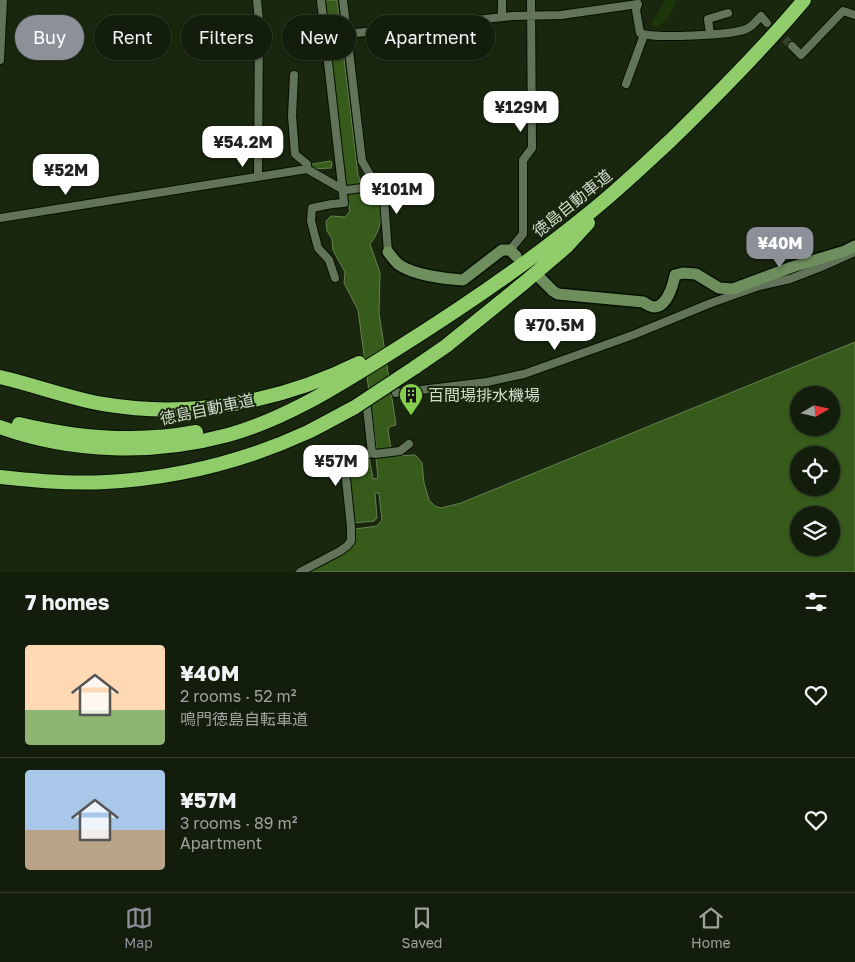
<!DOCTYPE html>
<meta charset="utf-8">
<style>
:root{--surface:#131d0b;--page:#1c2614;--text:#f1f3f6;--muted:#9da29d;--line:#323b2c;--accent:#8c9099}
body{margin:0;font-family:"Golos Text","Noto Sans JP",sans-serif;background:var(--page);color:var(--text);height:100vh;display:flex;flex-direction:column;font-size:19px;white-space:nowrap}
*{box-sizing:border-box;margin:0}
p{font-size:16px;color:var(--muted)}
.icon{flex:none;width:28px;height:28px;fill:none;stroke:currentColor;stroke-width:2;stroke-linecap:round;stroke-linejoin:round}
.map{position:relative;height:572px;overflow:hidden}
.details{display:flex;flex-direction:column;background:var(--surface);flex:1}
.details>*{flex:none}
.guide{position:absolute;left:15px;top:15px;width:500px;height:45px;display:flex;gap:10px}
.needle{width:32px;rotate:81deg}
.controls{position:absolute;left:790px;top:386px;display:grid;gap:10px}
.controls a{display:grid;place-items:center;width:50px;height:50px;border-radius:50%;background:var(--surface);box-shadow:0 1px 4px #0004,0 0 0 1px var(--line);font-size:25px}
.price{position:absolute;translate:-50% -42px;padding:0 11px;border-radius:10px;background:#fff;color:#222;font-size:16px;line-height:32px;filter:drop-shadow(0 1px 2px #0008)}
.price::after{content:'';position:absolute;left:50%;top:30px;width:15px;height:11px;margin-left:-8px;background:inherit;clip-path:polygon(0 0,100% 0,50% 100%)}
.price.on{background:var(--accent);color:#fff}
ul{padding:0;list-style:none}
li{display:flex;align-items:center;gap:15px;height:125px;padding:0 25px}
li+li{border-top:1px solid var(--line)}
li span{display:grid;place-items:center;flex:none;width:140px;height:100px;border-radius:5px;color:#555}
li>.icon{margin-inline-start:auto}
span .icon{width:60px;height:60px;fill:#fffc;stroke-width:1}
li b{font-size:21px}
h2{display:flex;justify-content:space-between;align-items:center;height:60px;padding:0 25px;font-size:21px}
.pill{padding:0 18px;border-radius:22px;background:var(--surface);box-shadow:0 1px 4px #0004,0 0 0 1px var(--line);font-size:18px;line-height:45px}
.pill.on{background:var(--accent);color:#fff}
.menu{display:flex;justify-content:space-around;align-items:center;height:70px;border-top:1px solid var(--line);background:var(--surface);font-size:14px;color:var(--muted)}
.menu a{display:grid;justify-items:center;gap:2px}
.menu .on{color:var(--accent)}
.map>svg:first-child{display:block}
.green{fill:#1d3708}
.water{fill:#365b1b;stroke:#658250;fill-rule:evenodd}
.lines{fill:none;stroke-linecap:round;stroke-linejoin:round}
.minor-tunnel{stroke:#35422c;stroke-width:8;stroke-dasharray:8 4;stroke-linecap:butt}
.minor-casing{stroke:#041000;stroke-width:10}
.secondary-casing{stroke:#041000;stroke-width:14}
.motorway-casing{stroke:#041000;stroke-width:16}
.minor{stroke:#617358;stroke-width:8}
.secondary{stroke:#6f8e5d;stroke-width:11}
.motorway{stroke:#90cc6a;stroke-width:14}
.motorway-bridge-casing{stroke:#041000;stroke-width:16;stroke-linecap:butt}
.motorway-bridge{stroke:#90cc6a;stroke-width:14}
.labels{text-anchor:middle;dominant-baseline:central;stroke-width:4;stroke-linejoin:round;paint-order:stroke}
.street-label{font-size:16px;fill:#d3ddcd;stroke:#19270f}
.poi-label{font-size:16px;fill:#d3ddcd;stroke:#19270f;text-anchor:start}
</style>
<div class="map">
<svg width="855" height="572" viewBox="0 0 855 572">
<rect width="100%" height="100%" fill="#19270f"/>
<path class="green" d="M665 0H676L671 14 659 26H651C655 15 661 11 665 0Z"/>
<path class="water" d="M325 0H337L358 175 360 180 357 192 369 191C371 194 375 197 377 201 385 215 379 233 370 244L380 273 379 313 396 425 391 426 388 429 391 450 377 451 358 310 344 283 345 272 333 250 332 239 327 231 326 221 331 216 345 217 350 211 343 179Z
M331 161 332 164 331 168 294 170V167Z
M855 342V572H307L349 549C354 542 355 537 355 529L377 526 382 520 379 493H375L377 518 374 521 354 523 348 467 357 459 369 456 373 479 378 478 376 458 391 455 392 456 415 455 418 458 422 463 424 483 429 500 435 506 441 508 461 503ZM799 395H831V428H799ZM799 455H831V488H799ZM799 515H831V548H799Z"/>
<g class="lines">
<path class="minor-tunnel" d="M767 23 792 46"/>
<g class="minor-casing">
<path id="minor" d="M257 0 259 21 258 177
M321 0 344 203 332 204 312 208 311 221 318 248 329 260 335 278
M343 0 362 161 384 199 388 252
M502 0V17
M347 34 513 16 561 15 638 4 636 10 640 33C653 39 733 35 746 29 752 27 757 20 761 16L767 23
M710 34 708 19 728 13
M792 46 801 55 843 11 855 15
M0 60 3 0
M294 75 292 116 295 154 307 164V169
M626 84 644 35
M0 218 307 169 342 189 347 190 377 186
M510 250 523 234V160L532 148 531 0
M396 393 487 382 524 374 633 335 711 303 759 286 790 279 821 267 855 252
M372 453 375 454 400 451 409 444
M300 572 340 551 347 546 351 541V527L345 469C350 456 359 456 372 453L366 399"/>
</g>
<g class="secondary-casing">
<path id="secondary" d="M388 252C391 256 394 260 398 264 413 275 445 279 463 280L502 250H510L516 256
M540 278 553 291 558 294 643 302C647 304 651 307 654 307 667 307 673 285 675 275L683 273 696 274 719 288 733 289 792 267 845 251 855 246"/>
</g>
<g class="motorway-casing">
<path id="motorway" d="M414 368 446 346 525 282 566 247 588 223
M0 377C35 385 68 398 103 404 191 419 280 402 359 363
M19 424C77 438 138 443 196 432
M0 427C72 453 154 455 228 435 289 418 342 383 395 350 462 308 527 264 588 214 617 191 644 165 671 140 717 95 763 49 804 0
M0 477C35 481 71 484 106 482 176 478 245 461 308 432 324 424 340 415 355 407"/>
</g>
<use href="#minor" class="minor"/>
<use href="#secondary" class="secondary"/>
<use href="#motorway" class="motorway"/>
<g class="motorway-bridge-casing">
<path id="motorway-bridge" d="M355 407 414 368"/>
</g>
<use href="#motorway-bridge" class="motorway-bridge"/>
</g>
<defs>
<g id="building-pin" transform="scale(1.25)"><path d="M0 17L-7.5 6A9.5 9.5 0 1 1 7.5 6Z" fill="#84cf4d" stroke="#19270f"/><path d="M-4-6H4V6H1V3H-1V6H-4ZM-2.5-4.3h1.7v1.8h-1.7ZM.8-4.3h1.7v1.8H.8ZM-2.5-1h1.7V.8h-1.7ZM.8-1h1.7V.8H.8Z" fill="#111"/></g>
</defs>
<g fill-rule="evenodd">
<use href="#building-pin" x="411" y="395"/>
</g>
<g class="labels">
<g class="street-label">
<text transform="translate(572 203) rotate(-39)">徳島自動車道</text>
<text transform="translate(207 409) rotate(-12)">徳島自動車道</text>
</g>
<g class="poi-label">
<text x="428" y="395">百間場排水機場</text>
</g>
</g>
</svg>
<div class="controls">
<a><svg class="needle" viewBox="-14 -14 28 28"><path d="M0-13l5 13h-10z" fill="#e53935"/><path d="M0 13l5-13h-10z" fill="#9da29d"/></svg></a>
<a><svg class="icon" aria-label="locate" viewBox="0 0 24 24"><circle cx="12" cy="12" r="6"/><path d="M12 2v4M12 18v4M2 12h4M18 12h4"/></svg></a>
<a><svg class="icon" aria-label="layers" viewBox="0 0 24 24"><path d="M12 4l9 5-9 5-9-5zM3 14l9 5 9-5"/></svg></a>
</div>
<b class="price" style="left:521px;top:133px">¥129M</b>
<b class="price" style="left:243px;top:168px">¥54.2M</b>
<b class="price" style="left:66px;top:196px">¥52M</b>
<b class="price" style="left:397px;top:215px">¥101M</b>
<b class="price on" style="left:780px;top:269px">¥40M</b>
<b class="price" style="left:555px;top:351px">¥70.5M</b>
<b class="price" style="left:336px;top:487px">¥57M</b>
<div class="guide">
<a class="pill on">Buy</a>
<a class="pill">Rent</a>
<a class="pill">Filters</a>
<a class="pill">New</a>
<a class="pill">Apartment</a>
</div>
</div>
<section class="details">
<h2>7 homes<svg class="icon" aria-label="filters" viewBox="0 0 24 24"><path d="M4 7h16M4 17h16"/><circle cx="9" cy="7" r="2"/><circle cx="15" cy="17" r="2"/></svg></h2>
<ul>
<li><span style="background:linear-gradient(#ffd9b3 65%,#8fb573 0)"><svg class="icon" aria-label="home" viewBox="0 0 24 24"><path d="M3 11l9-7 9 7M6 9v11h12V9"/></svg></span><div><b>¥40M</b><p>2 rooms · 52 m²</p><p>鳴門徳島自転車道</p></div><svg class="icon" aria-label="heart" viewBox="0 0 24 24"><path d="M12 20l-8-8c-3-5 5-10 8-4 3-6 11-1 8 4z"/></svg></li>
<li><span style="background:linear-gradient(#a9c7e8 60%,#b9a48a 0)"><svg class="icon" aria-label="home" viewBox="0 0 24 24"><path d="M3 11l9-7 9 7M6 9v11h12V9"/></svg></span><div><b>¥57M</b><p>3 rooms · 89 m²</p><p>Apartment</p></div><svg class="icon" aria-label="heart" viewBox="0 0 24 24"><path d="M12 20l-8-8c-3-5 5-10 8-4 3-6 11-1 8 4z"/></svg></li>
</ul>
</section>
<nav class="menu">
<a class="on"><svg class="icon" aria-label="map" viewBox="0 0 24 24"><path d="M3 6l6-2 6 2 6-2v14l-6 2-6-2-6 2zM9 4v14M15 6v14"/></svg>Map</a>
<a><svg class="icon" aria-label="saved" viewBox="0 0 24 24"><path d="M7 4h10v16l-5-4-5 4z"/></svg>Saved</a>
<a><svg class="icon" aria-label="home" viewBox="0 0 24 24"><path d="M3 11l9-7 9 7M6 9v11h12V9"/></svg>Home</a>
</nav>
